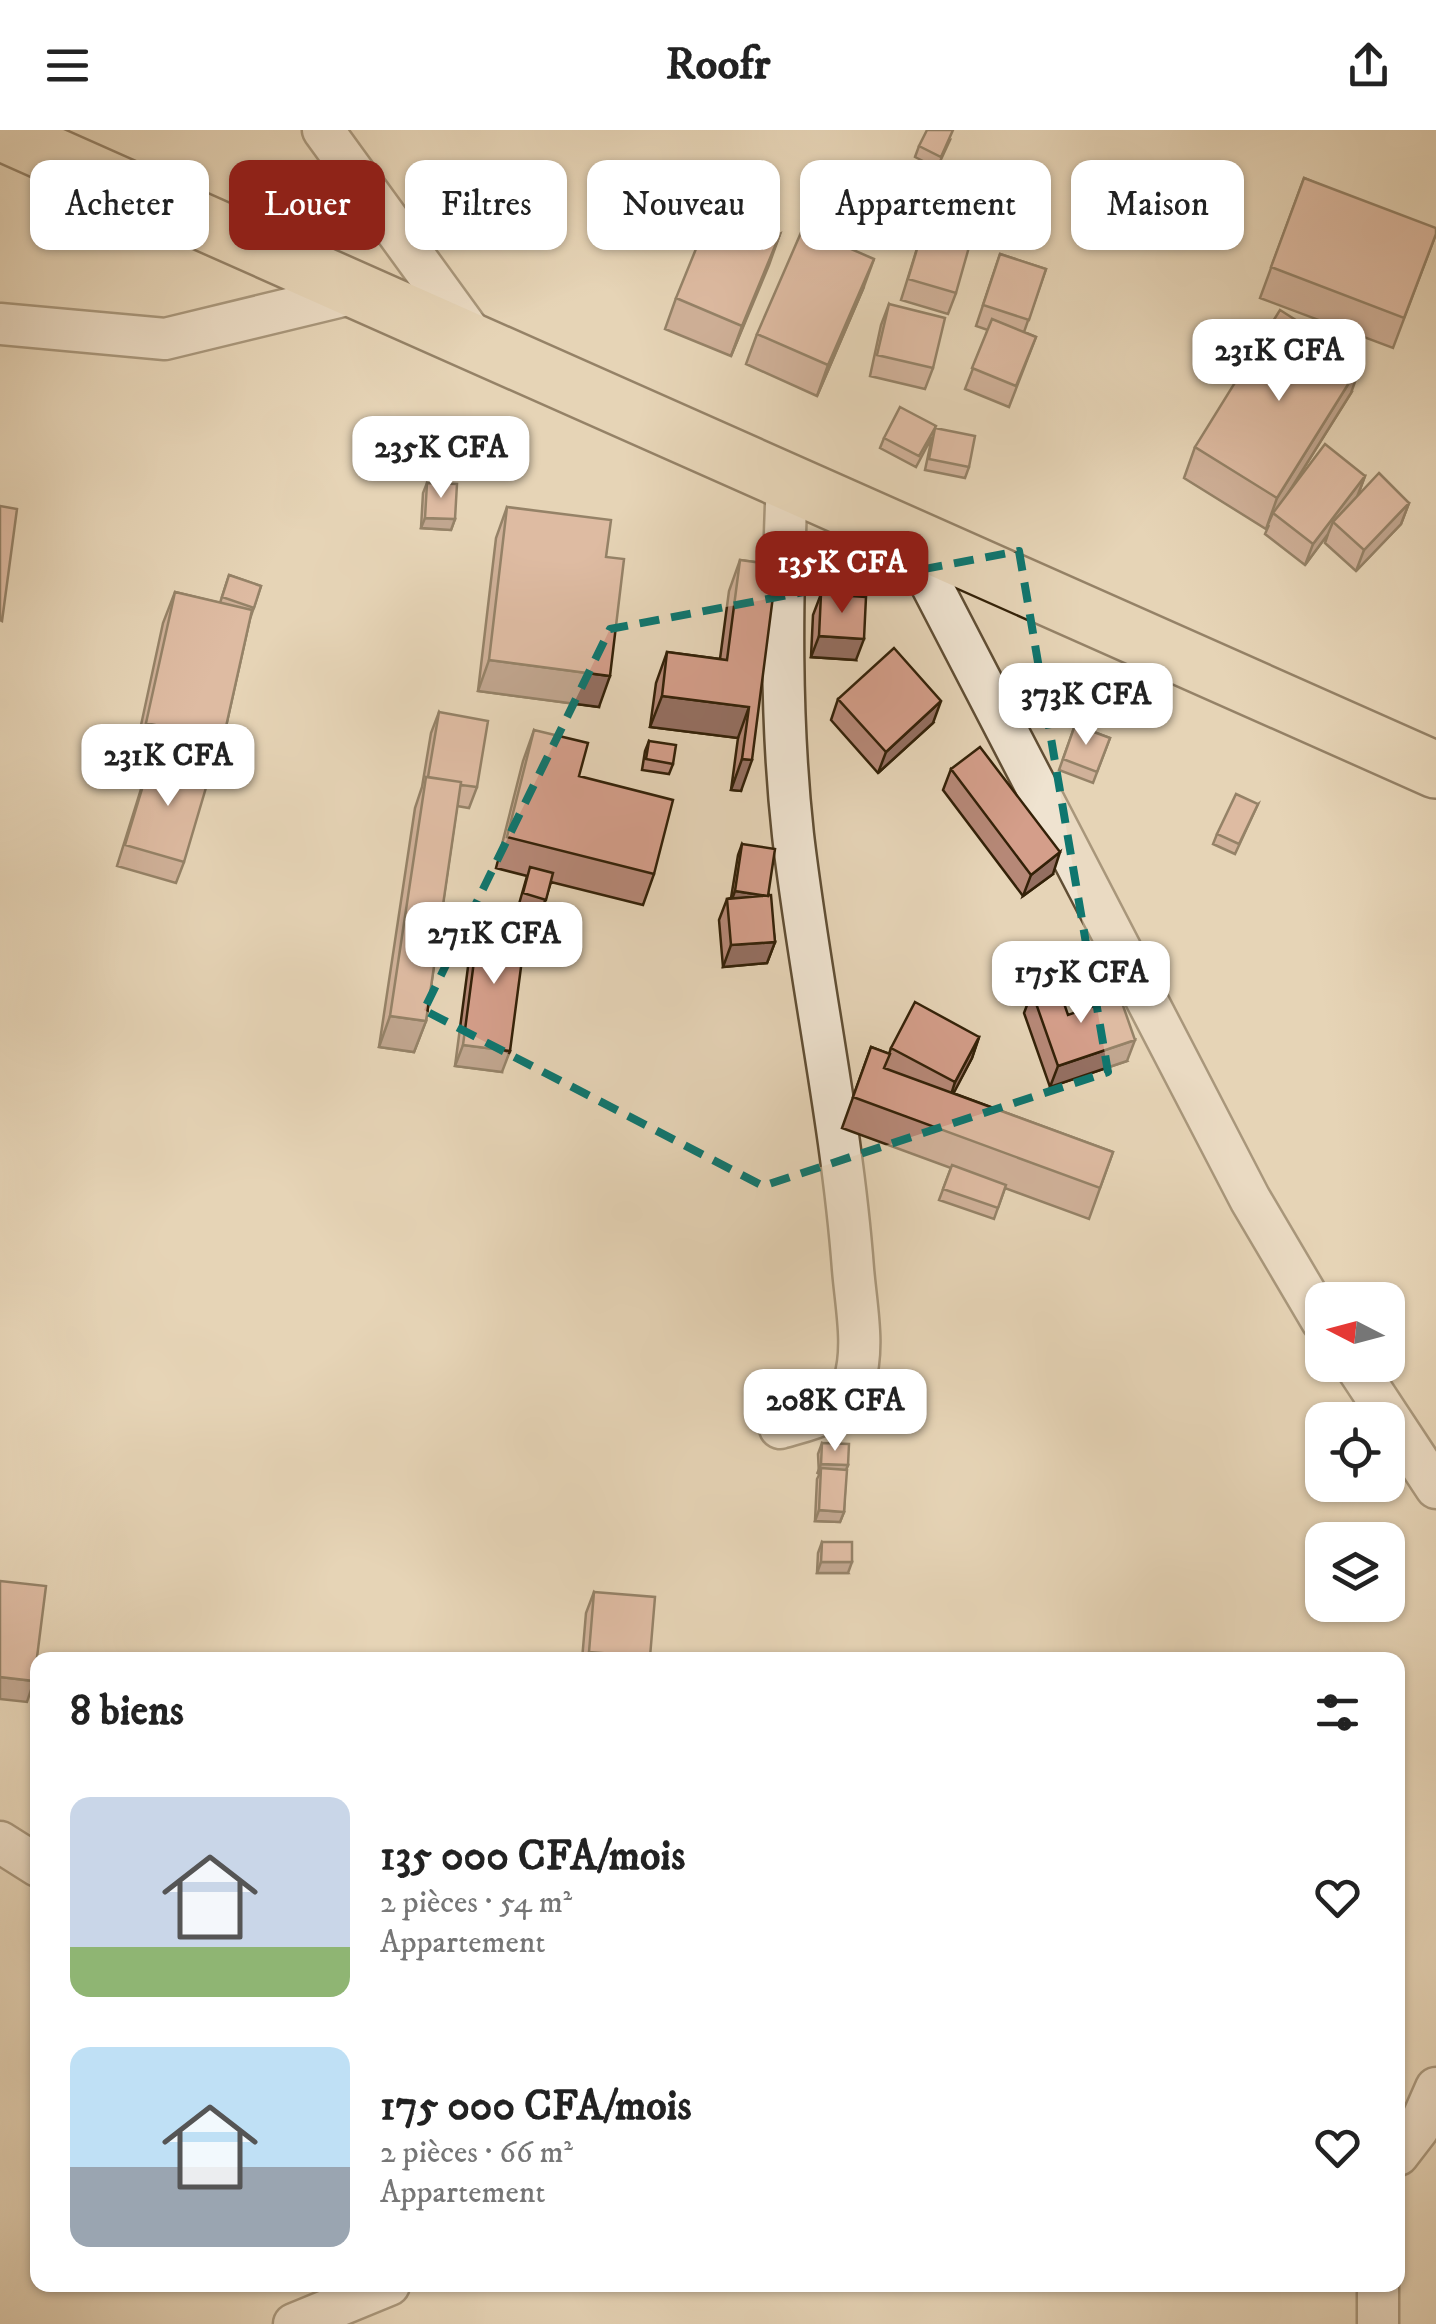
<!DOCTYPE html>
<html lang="fr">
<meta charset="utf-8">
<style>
:root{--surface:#fff;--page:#f6f6f6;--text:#222;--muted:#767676;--accent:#8f2418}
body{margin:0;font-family:"IM FELL DW Pica",serif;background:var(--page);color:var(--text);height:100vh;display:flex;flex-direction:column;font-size:38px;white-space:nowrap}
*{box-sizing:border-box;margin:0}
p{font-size:32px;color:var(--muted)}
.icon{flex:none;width:55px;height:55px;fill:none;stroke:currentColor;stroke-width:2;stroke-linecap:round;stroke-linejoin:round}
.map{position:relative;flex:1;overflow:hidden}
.details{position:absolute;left:30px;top:1522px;width:1375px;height:640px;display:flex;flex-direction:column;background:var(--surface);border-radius:20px;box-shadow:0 2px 8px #0004}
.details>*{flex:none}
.guide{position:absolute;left:30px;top:30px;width:1378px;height:90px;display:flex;gap:20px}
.needle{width:65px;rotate:276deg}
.controls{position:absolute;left:1305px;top:1152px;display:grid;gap:20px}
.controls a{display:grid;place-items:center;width:100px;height:100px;border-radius:20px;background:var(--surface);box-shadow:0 2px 8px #0004;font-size:50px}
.price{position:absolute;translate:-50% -85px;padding:0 22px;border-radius:20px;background:#fff;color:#222;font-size:32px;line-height:65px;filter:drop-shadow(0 2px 5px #0008)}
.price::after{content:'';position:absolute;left:50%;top:60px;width:30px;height:22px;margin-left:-15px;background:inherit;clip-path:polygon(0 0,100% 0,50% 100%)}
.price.active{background:var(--accent);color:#fff}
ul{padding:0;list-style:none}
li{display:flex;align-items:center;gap:30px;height:250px;padding:0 40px}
li span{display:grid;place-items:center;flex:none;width:280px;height:200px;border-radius:20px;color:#555}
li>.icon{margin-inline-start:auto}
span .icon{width:120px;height:120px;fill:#fffc;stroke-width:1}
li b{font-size:42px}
h2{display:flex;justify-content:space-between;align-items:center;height:120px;padding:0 40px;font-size:42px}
.pill{padding:0 35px;border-radius:20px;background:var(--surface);box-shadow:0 2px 8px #0004;font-size:35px;line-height:90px}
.pill.active{background:var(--accent);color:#fff}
header{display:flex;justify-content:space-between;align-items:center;height:130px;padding:0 40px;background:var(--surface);font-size:45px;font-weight:700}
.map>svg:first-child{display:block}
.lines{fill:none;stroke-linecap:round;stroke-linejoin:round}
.minor-casing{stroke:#604e34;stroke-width:45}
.primary-casing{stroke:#332108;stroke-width:60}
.minor{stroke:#efe3d0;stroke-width:40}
.primary{stroke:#e6d4b7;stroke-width:55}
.wall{fill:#b68877;stroke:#332108;stroke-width:2.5}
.shaded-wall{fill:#946f61;stroke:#332108;stroke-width:2.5}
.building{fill:#d49e8a;stroke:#332108;stroke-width:2.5}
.marked{fill:none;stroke:#0f766e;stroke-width:8;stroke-dasharray:20 12;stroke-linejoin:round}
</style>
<header><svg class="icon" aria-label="menu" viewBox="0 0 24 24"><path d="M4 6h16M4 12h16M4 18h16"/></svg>Roofr<svg class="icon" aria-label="share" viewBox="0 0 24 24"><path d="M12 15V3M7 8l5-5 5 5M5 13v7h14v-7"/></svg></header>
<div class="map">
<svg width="1436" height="2194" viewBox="0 0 1436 2194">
<rect width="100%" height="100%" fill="#e6d4b7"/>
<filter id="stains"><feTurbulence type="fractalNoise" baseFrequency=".002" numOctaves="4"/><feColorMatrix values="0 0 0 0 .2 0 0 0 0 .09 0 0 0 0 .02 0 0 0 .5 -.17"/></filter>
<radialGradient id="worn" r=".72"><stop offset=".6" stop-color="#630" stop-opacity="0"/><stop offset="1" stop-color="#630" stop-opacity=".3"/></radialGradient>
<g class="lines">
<g class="minor-casing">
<path id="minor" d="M323 0 479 215
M0 194 165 209 355 163
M906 406 1250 1069 1322 1191
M1355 1235 1436 1358
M780 1298C807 1290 844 1284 854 1252 865 1217 856 1176 853 1139 842 994 810 850 793 705 780 587 782 468 787 350
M0 1712 38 1736
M1398 2025 1418 1999 1436 1958
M1378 2155V2194
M294 2194 389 2155"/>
</g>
<g class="primary-casing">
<path id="primary" d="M0 2 1436 640"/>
</g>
<use href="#minor" class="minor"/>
<use href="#primary" class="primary"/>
</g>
<path class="wall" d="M950 10 937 38 915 27 919 16Z
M1304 48 1436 104 1393 218 1260 168Z
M924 96 956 163 948 184 901 170Z
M780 104 731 226 665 199 676 168Z
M1000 124 1046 139 1024 202 1036 207 1009 277 965 259 988 200 976 196Z
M863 159 817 266 746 234 757 204Z
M889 174 933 238 925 259 870 246 881 195Z
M1351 263 1290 360 1365 346 1358 365 1409 373 1401 394 1356 441 1325 413 1328 404 1305 435 1265 404 1269 395 1266 399 1184 348 1195 317Z
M935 298 969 337 965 348 925 340 932 307 916 337 880 318 884 308Z
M427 353 455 389 451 400 421 398 423 363Z
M507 377 606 427 599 577 478 561 496 408Z
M740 430 777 435 741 661 731 660 738 608 650 597 656 553 667 522 720 529 729 461Z
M229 445 261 456 250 489 223 610 212 641 170 632 184 732 176 753 117 736 151 627 135 623 163 493 175 462 220 473Z
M821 464 856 530 811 527 813 485Z
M838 569 933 593 878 643 831 590Z
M439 582 477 657 469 678 457 676 426 891 414 922 379 917 415 678 422 657 431 603Z
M1075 595 1110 608 1093 653 1059 640Z
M534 600 579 646 654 744 643 775 551 752 542 780 519 774 527 746 496 738 523 631Z
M649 611 673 634 669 644 642 640 645 621Z
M951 639 1053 744 1023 766 943 660Z
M1258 674 1235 724 1213 714 1217 704Z
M742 714 769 765 775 812 767 833 723 837 719 790 727 769 731 768 738 725Z
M479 793 502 942 455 936 471 814Z
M1032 862 1068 885 1127 931 1050 957 1024 883Z
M979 907 972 928 953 963 1113 1022 1089 1089 1005 1058 994 1089 939 1070 951 1038 842 998 871 917 889 924 891 918Z
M822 1313 848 1335 846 1340 844 1382 840 1392 815 1391 817 1349 819 1345 818 1324Z
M822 1412 848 1443H817L818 1423Z
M594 1462 649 1530H582L586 1483Z"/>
<path class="shaded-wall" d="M780 104 769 135 731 226 742 196Z
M874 129 863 159 817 266 828 235Z
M1362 232 1351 263 1275 384 1273 383 1266 399 1277 368Z
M1365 346 1357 367 1333 392 1328 404 1305 435 1313 414Z
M1409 373 1401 394 1356 441 1364 420Z
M425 388 455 389 451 400 421 398Z
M819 506 864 509 856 530 811 527Z
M489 530 610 546 599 577 478 561Z
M662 566 749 577 738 608 650 597Z
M941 571 933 593 878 643 886 622Z
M742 629 752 630 741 661 731 660Z
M1060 722 1053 744 1023 766 1031 745Z
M735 761 768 766 731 772Z
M775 812 767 833 723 837 731 815Z
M390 886 426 891 414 922 379 917Z
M979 907 972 928 948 974 955 952Z
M1135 910 1127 931 1050 957 1058 936Z
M463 915 510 921 502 942 455 936Z
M821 1334 848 1335 844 1345 821 1338 817 1344Z
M819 1380 844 1382 840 1392 815 1391Z
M821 1432H852L848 1443H817Z
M589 1522 650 1527 649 1530H586Z
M0 1547 34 1551 27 1572 0 1569Z"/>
<path class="building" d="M927 0H953L941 27 919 16Z
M1304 48 1436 98V104L1404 188 1271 137Z
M713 77 780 104 742 196 676 168Z
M924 96 971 110 956 163 908 149Z
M803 98 874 129 828 235 757 204Z
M1000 124 1046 139 1029 190 983 175Z
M889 174 945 188 933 238 877 225Z
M1280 180 1362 232 1277 368 1195 317Z
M992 189 1036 207 1016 256 972 238Z
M900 277 936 296 919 326 884 308Z
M935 298 975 306 969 337 929 329Z
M1325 314 1365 346 1313 414 1273 383Z
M1379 343 1409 373 1364 420 1333 392Z
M427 353 457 354 455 389 425 388Z
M0 376 17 379 2 491 0 490Z
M507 377 611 390 606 427 624 429 610 546 489 530Z
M740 430 777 435 752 630 742 629 749 577 662 566 667 522 727 530Z
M229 445 261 456 254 478 222 467Z
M175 462 252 480 223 610 146 593Z
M821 464 866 467 864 509 819 506Z
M894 518 941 571 886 622 838 569Z
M439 582 488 591 477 657 461 655V652L428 647Z
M1075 595 1110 608 1097 642 1063 629Z
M534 600 588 613 579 646 673 670 654 744 507 707Z
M649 611 676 615 673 634 646 629Z
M980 617 1060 722 1031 745 951 639Z
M152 626 210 644 184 732 125 715Z
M426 647 461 652 426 891 390 886Z
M1236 664 1258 674 1239 714 1217 704Z
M742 714 775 719 768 766 735 761Z
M530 737 553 743 546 770 523 763Z
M771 765 775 812 731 815 727 769Z
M479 793 526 799 510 921 463 915Z
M1057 853 1068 885 1120 867 1135 910 1058 936 1032 862Z
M915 872 979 907 955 952 891 918Z
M871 917 890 924 884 938 1113 1022 1100 1058 853 967Z
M952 1035 1006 1055 998 1078 943 1059Z
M822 1313 849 1314 848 1335 821 1334Z
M821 1338 847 1340 844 1382 819 1380Z
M822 1412H852V1432H821Z
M0 1451 46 1456 34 1551 0 1547Z
M594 1462 655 1467 650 1527 589 1522Z"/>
<path d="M0 0H1436V2194H0ZM1019 421 1108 942 763 1056 424 880 610 499Z" fill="#e6d4b7" fill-opacity=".55" fill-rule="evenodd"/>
<path class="marked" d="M1019 421 1108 942 763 1056 424 880 610 499Z"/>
<rect width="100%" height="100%" filter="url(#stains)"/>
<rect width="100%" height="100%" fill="url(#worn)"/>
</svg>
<div class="controls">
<a><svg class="needle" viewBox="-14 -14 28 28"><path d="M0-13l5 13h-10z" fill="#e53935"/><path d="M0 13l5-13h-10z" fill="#767676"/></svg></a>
<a><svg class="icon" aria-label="locate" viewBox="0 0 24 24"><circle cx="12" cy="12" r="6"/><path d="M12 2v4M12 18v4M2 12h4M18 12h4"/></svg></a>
<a><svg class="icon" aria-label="layers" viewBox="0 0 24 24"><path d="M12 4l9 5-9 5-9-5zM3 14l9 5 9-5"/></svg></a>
</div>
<b class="price" style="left:1279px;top:274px">231K CFA</b>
<b class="price" style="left:441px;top:371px">235K CFA</b>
<b class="price active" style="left:842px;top:486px">135K CFA</b>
<b class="price" style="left:1086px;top:618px">373K CFA</b>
<b class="price" style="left:168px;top:679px">231K CFA</b>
<b class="price" style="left:494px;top:857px">271K CFA</b>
<b class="price" style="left:1081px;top:896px">175K CFA</b>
<b class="price" style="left:835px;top:1324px">208K CFA</b>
<div class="guide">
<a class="pill">Acheter</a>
<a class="pill active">Louer</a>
<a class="pill">Filtres</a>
<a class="pill">Nouveau</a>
<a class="pill">Appartement</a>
<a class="pill">Maison</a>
</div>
<section class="details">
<h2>8 biens<svg class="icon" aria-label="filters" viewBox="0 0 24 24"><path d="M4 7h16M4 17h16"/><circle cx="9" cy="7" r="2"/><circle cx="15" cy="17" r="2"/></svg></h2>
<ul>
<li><span style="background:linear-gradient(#c9d6e8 75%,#8fb573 0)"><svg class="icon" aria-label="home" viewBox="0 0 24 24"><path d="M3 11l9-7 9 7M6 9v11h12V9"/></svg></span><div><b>135 000 CFA/mois</b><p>2 pièces · 54 m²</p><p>Appartement</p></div><svg class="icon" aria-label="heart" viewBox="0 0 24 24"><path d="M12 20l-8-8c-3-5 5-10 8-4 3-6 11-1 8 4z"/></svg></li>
<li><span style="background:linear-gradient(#bfe0f5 60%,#9aa5b1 0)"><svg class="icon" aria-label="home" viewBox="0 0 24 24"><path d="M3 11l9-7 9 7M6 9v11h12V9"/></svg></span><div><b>175 000 CFA/mois</b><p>2 pièces · 66 m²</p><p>Appartement</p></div><svg class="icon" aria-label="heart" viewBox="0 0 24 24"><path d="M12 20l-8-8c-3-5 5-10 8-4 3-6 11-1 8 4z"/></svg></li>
</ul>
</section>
</div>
